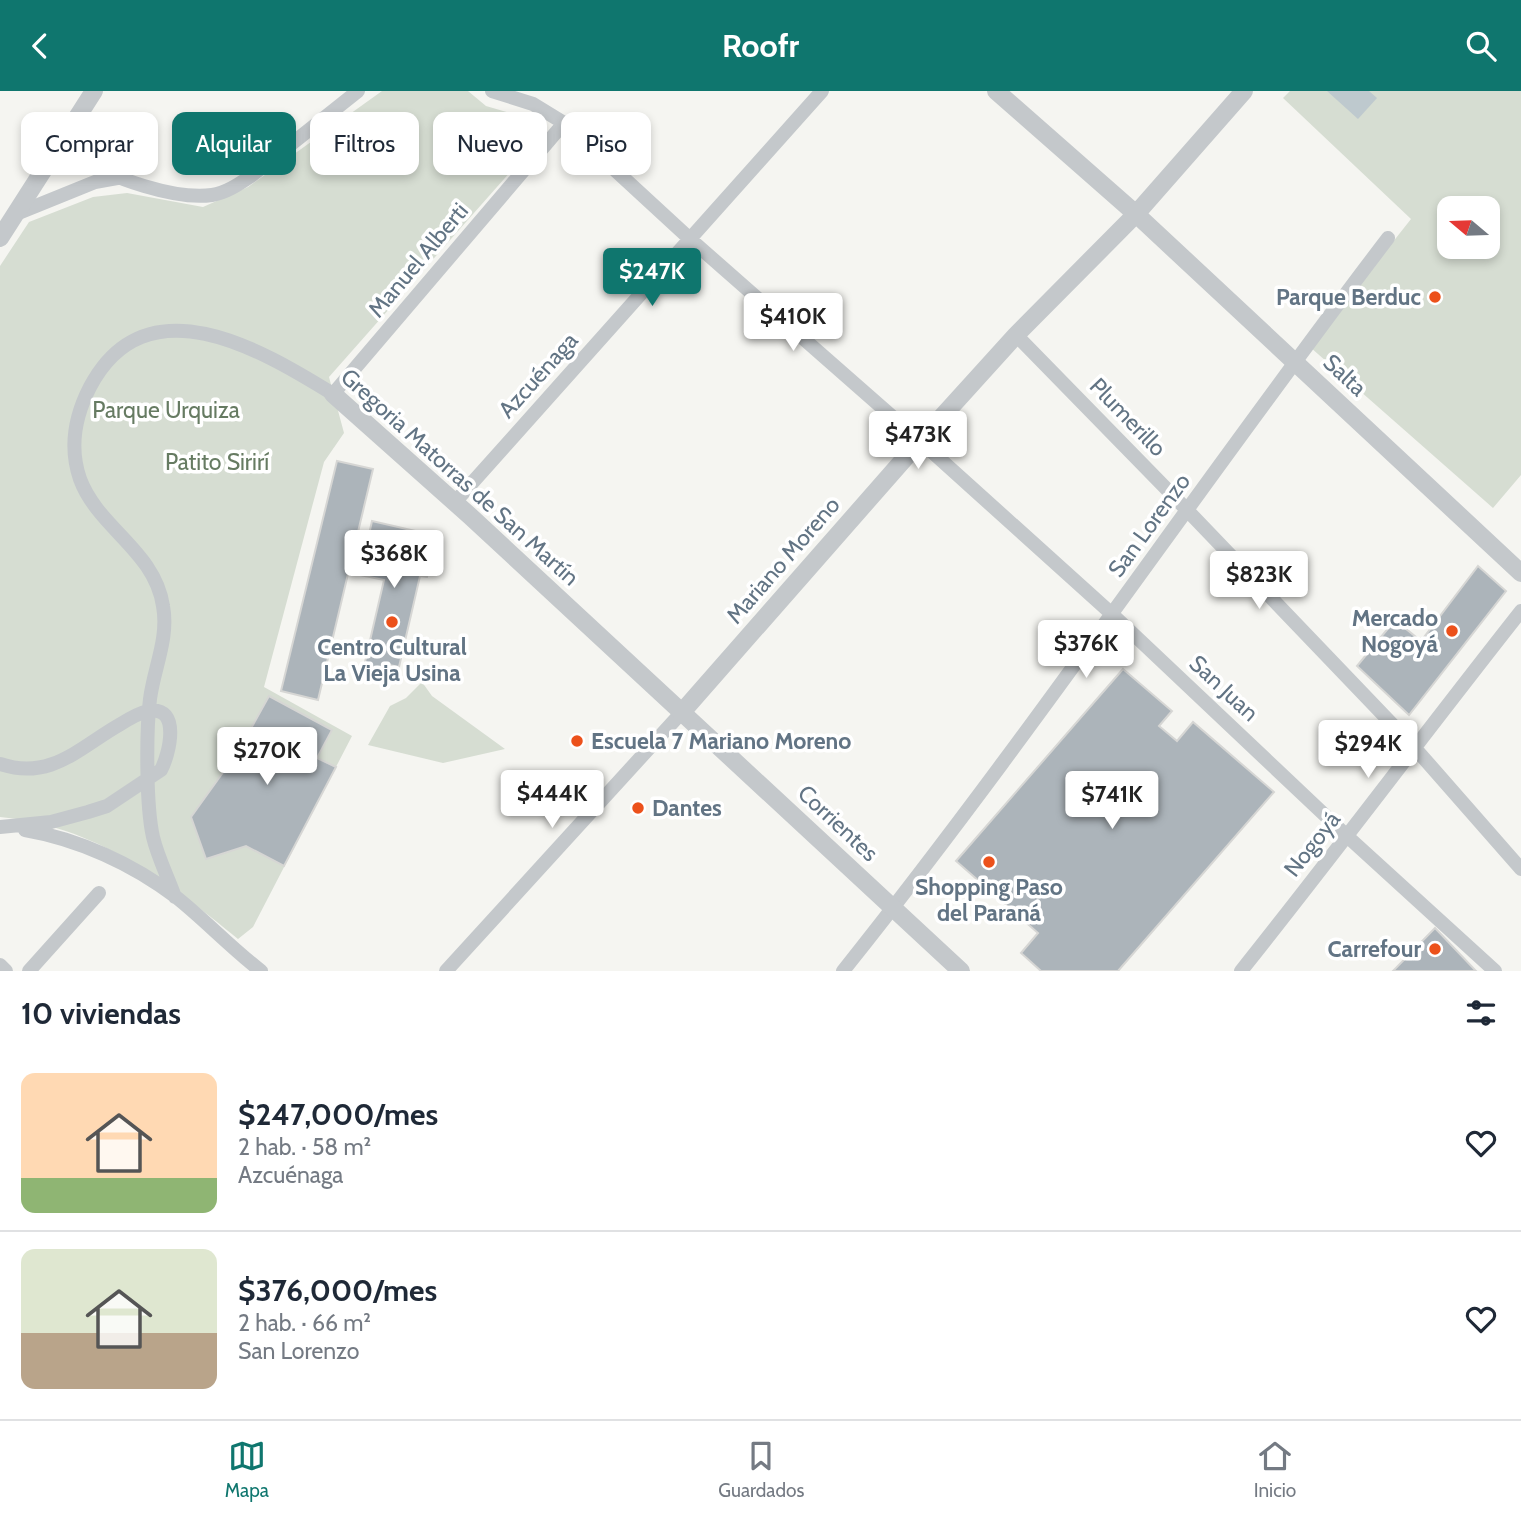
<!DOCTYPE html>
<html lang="es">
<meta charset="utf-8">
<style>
:root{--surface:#fff;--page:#f6f6f7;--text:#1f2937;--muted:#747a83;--line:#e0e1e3;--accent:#0f766e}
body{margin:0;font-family:Cabin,sans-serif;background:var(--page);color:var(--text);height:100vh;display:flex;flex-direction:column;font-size:26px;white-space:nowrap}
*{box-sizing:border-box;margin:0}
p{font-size:23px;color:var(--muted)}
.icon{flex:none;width:38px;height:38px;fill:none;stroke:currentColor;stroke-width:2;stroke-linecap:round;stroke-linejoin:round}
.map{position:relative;height:880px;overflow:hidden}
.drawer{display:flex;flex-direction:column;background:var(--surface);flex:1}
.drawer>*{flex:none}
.top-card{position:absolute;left:21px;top:21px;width:700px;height:63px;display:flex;gap:14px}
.needle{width:46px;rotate:289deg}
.buttons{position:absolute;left:1437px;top:105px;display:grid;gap:14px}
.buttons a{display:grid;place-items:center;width:63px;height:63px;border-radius:14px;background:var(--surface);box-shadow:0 4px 10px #0003;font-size:35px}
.price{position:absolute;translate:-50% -60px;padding:0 16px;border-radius:7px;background:#fff;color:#222;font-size:23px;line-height:46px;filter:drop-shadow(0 2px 4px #0008)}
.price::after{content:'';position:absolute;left:50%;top:42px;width:21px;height:16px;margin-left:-10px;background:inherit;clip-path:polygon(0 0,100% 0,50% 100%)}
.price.selected{background:var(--accent);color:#fff}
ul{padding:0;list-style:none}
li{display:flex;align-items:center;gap:21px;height:175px;padding:0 21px}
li+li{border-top:2px solid var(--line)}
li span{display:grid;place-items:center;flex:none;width:196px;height:140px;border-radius:14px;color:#555}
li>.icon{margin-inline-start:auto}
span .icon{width:84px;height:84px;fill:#fffc;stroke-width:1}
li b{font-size:30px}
h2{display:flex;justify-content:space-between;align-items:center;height:84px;padding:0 21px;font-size:30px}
.pill{padding:0 24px;border-radius:14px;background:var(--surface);box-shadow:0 4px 10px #0003;font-size:24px;line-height:63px}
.pill.selected{background:var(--accent);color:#fff}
header{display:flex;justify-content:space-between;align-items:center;height:91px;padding:0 21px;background:var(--accent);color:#fff;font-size:32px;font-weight:700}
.menu{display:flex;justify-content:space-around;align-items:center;height:98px;border-top:2px solid var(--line);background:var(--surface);font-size:19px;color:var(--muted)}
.menu a{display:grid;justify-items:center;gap:4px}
.menu .selected{color:var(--accent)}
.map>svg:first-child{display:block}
.green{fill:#d6ddd2;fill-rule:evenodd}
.water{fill:#bec9ce}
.building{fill:#acb4ba;stroke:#d6d6d4;stroke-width:2}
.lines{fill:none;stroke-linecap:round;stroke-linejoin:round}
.minor{stroke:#c4c8cb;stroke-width:14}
.tertiary{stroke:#c4c8cb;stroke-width:18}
.poi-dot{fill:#ec511b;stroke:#fff;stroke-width:2.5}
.labels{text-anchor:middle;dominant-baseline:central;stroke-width:7;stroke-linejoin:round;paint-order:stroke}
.street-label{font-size:23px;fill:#627484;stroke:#fff}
.poi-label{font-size:23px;font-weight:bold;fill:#627484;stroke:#fff;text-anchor:end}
.park-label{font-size:23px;fill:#667b62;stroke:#fff}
</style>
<header><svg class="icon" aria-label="back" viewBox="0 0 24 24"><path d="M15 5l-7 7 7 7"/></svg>Roofr<svg class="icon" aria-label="search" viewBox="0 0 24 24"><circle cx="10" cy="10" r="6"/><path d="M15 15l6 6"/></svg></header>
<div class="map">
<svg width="1521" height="880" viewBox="0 0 1521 880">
<rect width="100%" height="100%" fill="#f5f5f1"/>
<path class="green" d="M382 0H468L486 15 537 30 542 45 329 286 344 342 324 371 264 596 352 645 253 836 238 848C168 790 93 734 0 726V175L29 131 93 106 127 102 203 116 248 96Z
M1290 0H1521V384L1493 417 1310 256 1411 128 1283 7ZM1449 117H1488V156H1449Z
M422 591 432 605 505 658 443 672 368 654 390 615 406 607Z"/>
<path class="water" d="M1327 0H1369L1377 7 1358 28Z"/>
<path class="building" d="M337 370 373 378 318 609 281 600Z
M372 430 437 445 427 486 420 485 399 576 389 574 385 589 362 584 384 489 360 484Z
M1478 475 1506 500 1409 624 1357 575 1395 529 1421 550Z
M1123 578 1172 620 1159 635 1177 650 1193 631 1274 701 1118 880H1041L1021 862 1038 842 956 770Z
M269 605 332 639 317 667 336 676 284 775 246 755 206 768 191 726 239 659Z
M1435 837 1476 880H1393Z"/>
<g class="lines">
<path class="minor" d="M492 0 533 13 564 32 690 148 920 350 1113 524 1348 746 1495 880
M66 44C71 51 76 60 83 66 109 88 178 109 212 104 226 102 239 93 251 85L358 0
M16 123 95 91 117 87
M1016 244 1188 420 1414 656 1521 778
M455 411 822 0
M0 673C50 690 79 657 119 634 127 629 138 622 148 620 182 614 169 664 161 679L107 715 88 721 51 731 0 736
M25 739C78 748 133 773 176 806 205 829 231 857 261 880
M175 806C168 786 158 767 153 746 146 715 146 641 150 608 154 577 169 547 163 515 155 460 98 437 80 388 69 356 75 325 90 296 146 190 260 258 333 303L564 32
M0 874 6 880
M29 880 99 802
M446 880 683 620
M843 880C1033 642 1203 389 1388 147
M1241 880C1336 761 1427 639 1521 520"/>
<path class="tertiary" d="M996 0 1136 123 1521 482
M0 147 94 0
M333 303 470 425 961 880
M683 620 920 350 1016 244 1136 123 1244 0"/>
</g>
<g class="poi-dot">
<circle cx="1435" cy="206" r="7"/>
<circle cx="392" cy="531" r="7"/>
<circle cx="1452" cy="540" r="7"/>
<circle cx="577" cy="650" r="7"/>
<circle cx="638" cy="717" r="7"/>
<circle cx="989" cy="771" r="7"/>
<circle cx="1435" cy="858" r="7"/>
</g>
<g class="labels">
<g class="street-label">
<text transform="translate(418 169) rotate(-50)">Manuel Alberti</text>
<text transform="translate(538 284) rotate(-48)">Azcuénaga</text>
<text transform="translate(1345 284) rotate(43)">Salta</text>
<text transform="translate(1128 326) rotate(46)">Plumerillo</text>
<text transform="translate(460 386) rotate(42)">Gregoria Matorras de San Martín</text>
<text transform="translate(1149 434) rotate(-54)">San Lorenzo</text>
<text transform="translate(783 469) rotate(-49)">Mariano Moreno</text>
<text transform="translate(1224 597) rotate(43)">San Juan</text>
<text transform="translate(838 732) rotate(43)">Corrientes</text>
<text transform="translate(1312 753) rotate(-52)">Nogoyá</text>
</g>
<g class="poi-label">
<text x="1421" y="206">Parque Berduc</text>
<text x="1438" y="527">Mercado<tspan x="1438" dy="26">Nogoyá</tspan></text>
<text x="392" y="556" text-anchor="middle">Centro Cultural<tspan x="392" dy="26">La Vieja Usina</tspan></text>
<text x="591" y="650" text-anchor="start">Escuela 7 Mariano Moreno</text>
<text x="652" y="717" text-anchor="start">Dantes</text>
<text x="989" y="796" text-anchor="middle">Shopping Paso<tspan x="989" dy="26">del Paraná</tspan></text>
<text x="1421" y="858">Carrefour</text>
</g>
<g class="park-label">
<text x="166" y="319">Parque Urquiza</text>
<text x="217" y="371">Patito Sirirí</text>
</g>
</g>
</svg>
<div class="buttons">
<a><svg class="needle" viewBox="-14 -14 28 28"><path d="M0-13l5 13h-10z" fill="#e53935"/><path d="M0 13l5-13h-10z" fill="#747a83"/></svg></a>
</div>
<b class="price selected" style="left:652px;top:217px">$247K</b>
<b class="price" style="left:793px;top:262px">$410K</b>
<b class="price" style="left:918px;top:380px">$473K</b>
<b class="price" style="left:394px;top:499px">$368K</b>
<b class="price" style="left:1259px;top:520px">$823K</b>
<b class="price" style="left:1086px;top:589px">$376K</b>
<b class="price" style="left:1368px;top:689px">$294K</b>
<b class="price" style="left:267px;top:696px">$270K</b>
<b class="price" style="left:552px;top:739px">$444K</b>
<b class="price" style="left:1112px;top:740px">$741K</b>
<div class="top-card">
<a class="pill">Comprar</a>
<a class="pill selected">Alquilar</a>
<a class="pill">Filtros</a>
<a class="pill">Nuevo</a>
<a class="pill">Piso</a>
</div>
</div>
<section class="drawer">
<h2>10 viviendas<svg class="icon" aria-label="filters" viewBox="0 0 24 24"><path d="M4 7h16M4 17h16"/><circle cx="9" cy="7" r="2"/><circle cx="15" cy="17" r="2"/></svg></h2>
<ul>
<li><span style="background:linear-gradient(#ffd9b3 75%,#8fb573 0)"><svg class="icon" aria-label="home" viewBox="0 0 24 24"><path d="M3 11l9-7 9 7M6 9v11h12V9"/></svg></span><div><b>$247,000/mes</b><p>2 hab. · 58 m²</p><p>Azcuénaga</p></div><svg class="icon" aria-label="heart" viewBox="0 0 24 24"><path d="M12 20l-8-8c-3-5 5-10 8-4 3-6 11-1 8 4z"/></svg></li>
<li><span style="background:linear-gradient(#dfe7d0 60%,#b9a48a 0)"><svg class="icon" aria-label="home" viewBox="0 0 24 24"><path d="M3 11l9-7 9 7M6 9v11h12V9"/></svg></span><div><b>$376,000/mes</b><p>2 hab. · 66 m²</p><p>San Lorenzo</p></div><svg class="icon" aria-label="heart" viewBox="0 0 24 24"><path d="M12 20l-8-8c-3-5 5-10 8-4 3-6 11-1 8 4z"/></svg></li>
</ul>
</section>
<nav class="menu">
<a class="selected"><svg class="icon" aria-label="map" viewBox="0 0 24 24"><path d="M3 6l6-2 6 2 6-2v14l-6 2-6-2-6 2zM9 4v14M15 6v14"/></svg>Mapa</a>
<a><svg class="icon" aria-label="saved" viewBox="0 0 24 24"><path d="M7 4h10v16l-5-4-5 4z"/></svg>Guardados</a>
<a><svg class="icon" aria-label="home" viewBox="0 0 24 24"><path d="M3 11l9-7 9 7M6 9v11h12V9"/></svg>Inicio</a>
</nav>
